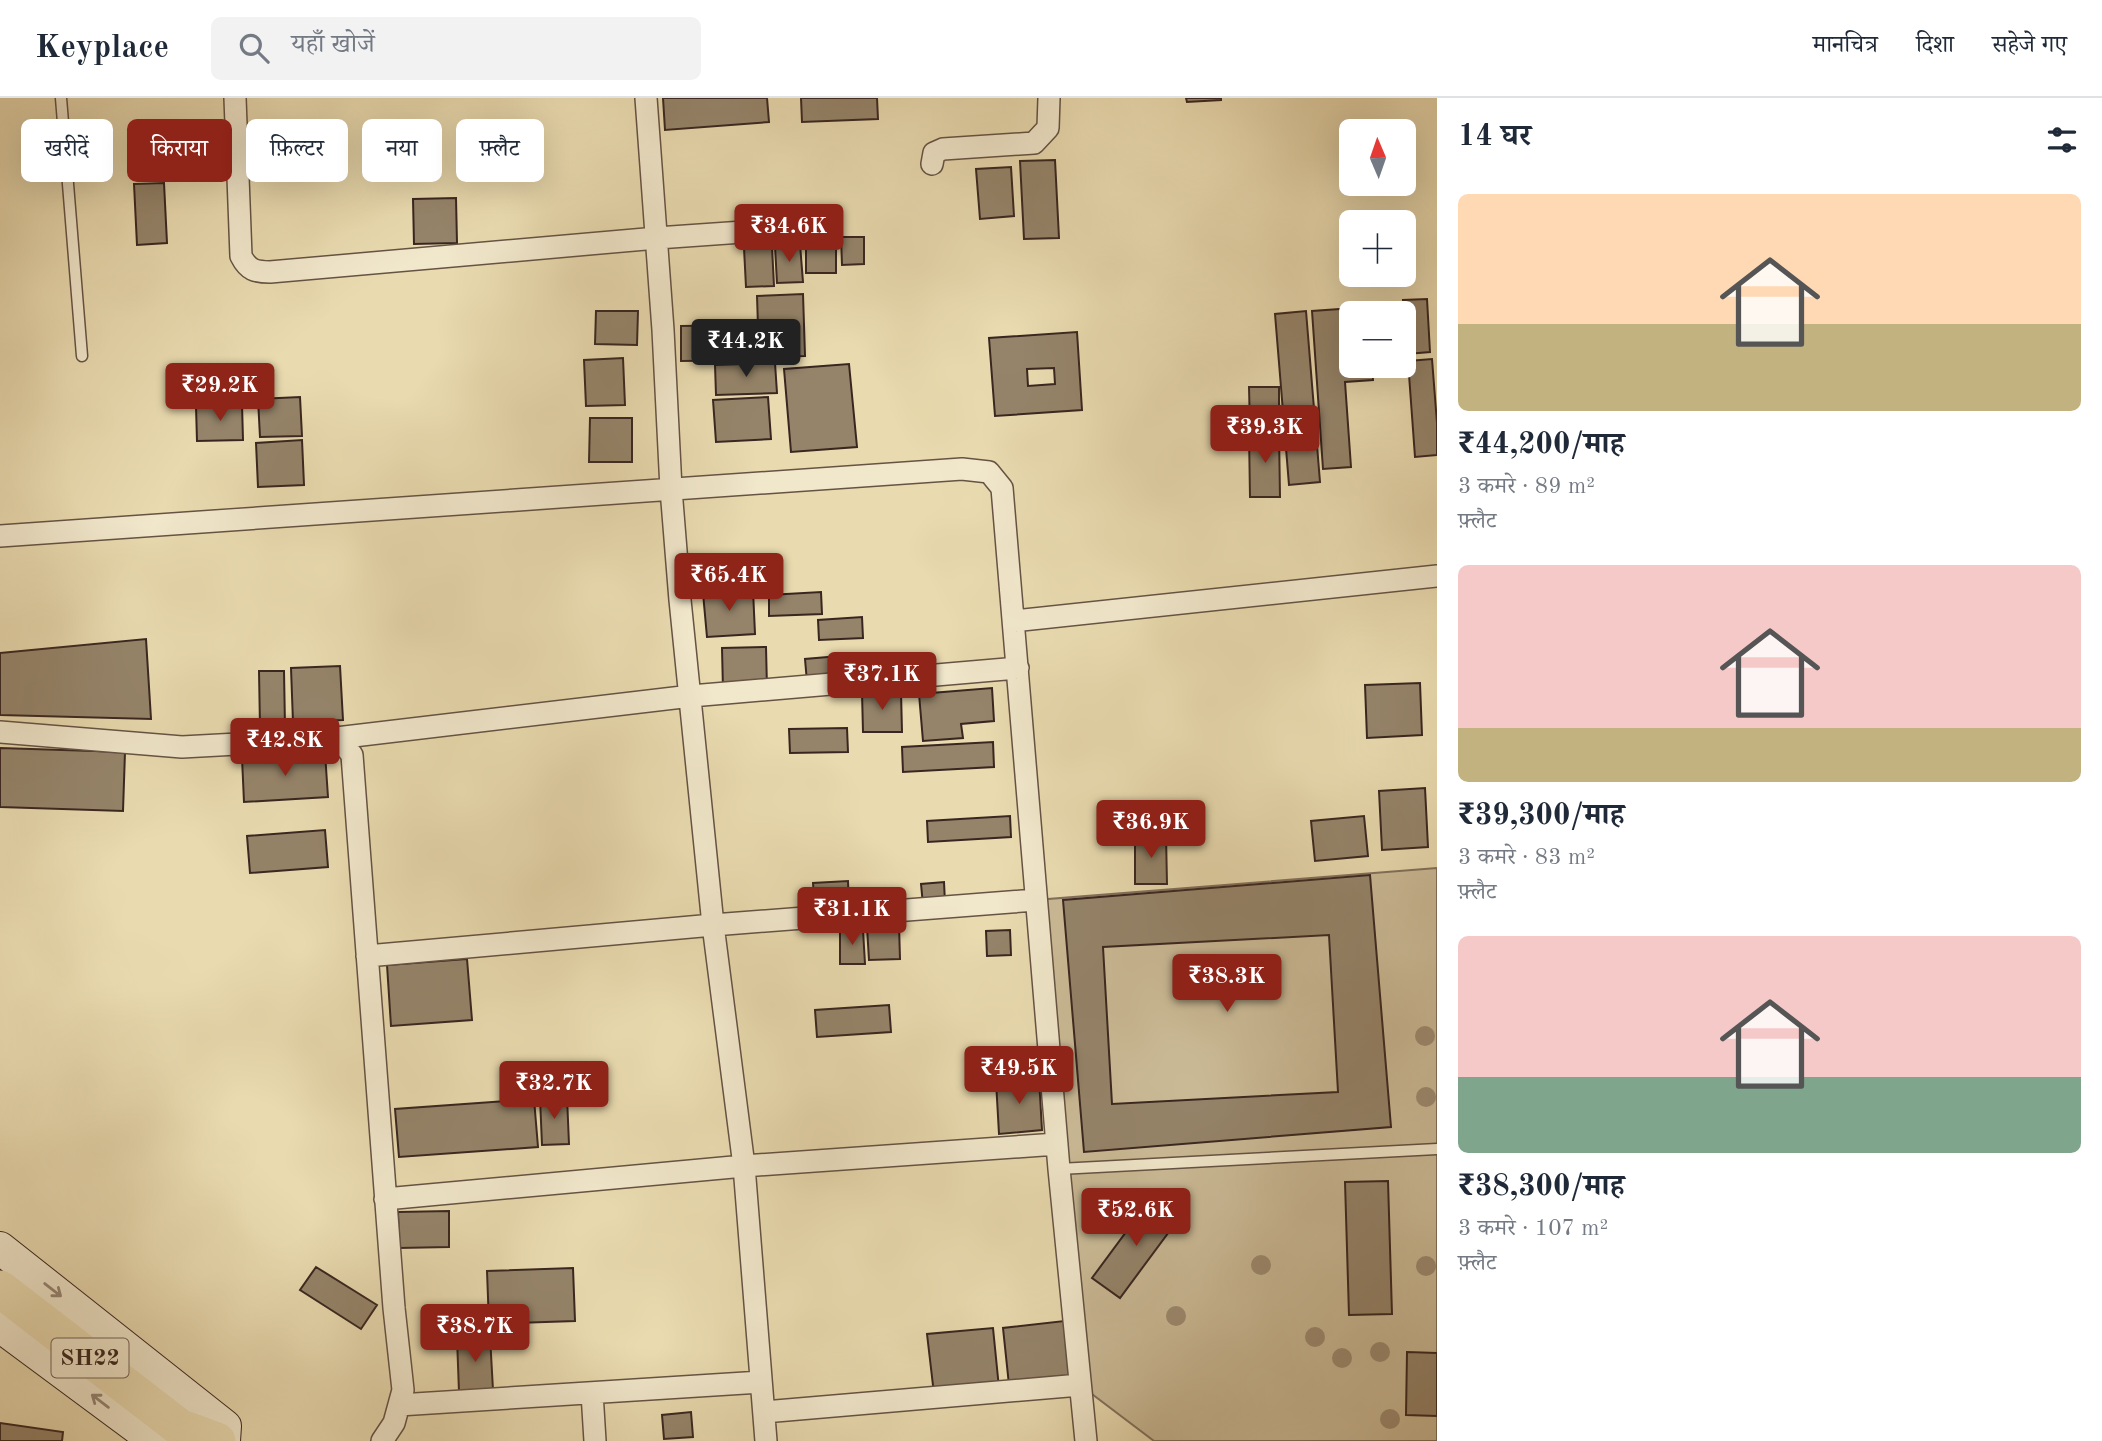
<!DOCTYPE html>
<html lang="hi">
<meta charset="utf-8">
<style>
:root{--surface:#fff;--page:#f2f2f3;--text:#1f2937;--muted:#747a83;--line:#e0e1e3;--accent:#8f2418}
body{margin:0;font-family:"Old Standard TT","Noto Serif Devanagari",serif;background:var(--page);color:var(--text);height:100vh;display:flex;flex-direction:column;font-size:26px;white-space:nowrap}
*{box-sizing:border-box;margin:0}
p{font-size:23px;color:var(--muted)}
.icon{flex:none;width:38px;height:38px;fill:none;stroke:currentColor;stroke-width:2;stroke-linecap:round;stroke-linejoin:round}
.map{position:relative;flex:1;overflow:hidden}
.drawer{display:flex;flex-direction:column;background:var(--surface);width:665px}
.drawer>*{flex:none}
.top-card{position:absolute;left:21px;top:21px;width:665px;height:63px;display:flex;gap:14px}
.needle{width:46px;rotate:358deg}
.tools{position:absolute;left:1339px;top:21px;display:grid;gap:14px}
.tools a{display:grid;place-items:center;width:77px;height:77px;border-radius:10px;background:var(--surface);box-shadow:0 7px 28px #0002;font-size:35px}
.price{position:absolute;translate:-50% -60px;padding:0 16px;border-radius:7px;background:var(--accent);color:#fff;font-size:23px;line-height:46px;filter:drop-shadow(0 2px 4px #0008)}
.price::after{content:'';position:absolute;left:50%;top:42px;width:21px;height:16px;margin-left:-10px;background:inherit;clip-path:polygon(0 0,100% 0,50% 100%)}
.price.active{background:#222;color:#fff}
ul{padding:0;list-style:none}
li{display:grid;align-content:center;gap:14px;height:371px;padding:0 21px}
li span{display:grid;place-items:center;height:217px;border-radius:10px;color:#555}
li>.icon{margin-inline-start:auto}
span .icon{width:126px;height:126px;fill:#fffc;stroke-width:1}
li b{font-size:30px}
h2{display:flex;justify-content:space-between;align-items:center;height:84px;padding:0 21px;font-size:30px}
.chip{padding:0 24px;border-radius:10px;background:var(--surface);box-shadow:0 7px 28px #0002;font-size:24px;line-height:63px}
.chip.active{background:var(--accent);color:#fff}
header{display:flex;align-items:center;gap:42px;box-sizing:border-box;height:98px;padding:0 35px;background:var(--surface);border-bottom:2px solid var(--line)}
header strong{font-size:33px}
nav{display:flex;gap:38px;margin-inline-start:auto;font-size:24px}
.search{width:490px;height:63px;background:var(--page);display:flex;align-items:center;gap:18px;box-sizing:border-box;padding:0 24px;border-radius:10px;color:var(--muted);font-size:26px}
main{display:flex;flex:1;min-height:0}
.map>svg:first-child{display:block}
.green{fill:#cbbb97;stroke:#82705c;stroke-width:2}
.building{fill:#95846a;stroke:#392620;stroke-width:2;fill-rule:evenodd}
.lines{fill:none;stroke-linecap:round;stroke-linejoin:round}
.service-casing{stroke:#655344;stroke-width:13}
.minor-casing{stroke:#655344;stroke-width:24}
.secondary-casing{stroke:#392620;stroke-width:34}
.trunk-casing{stroke:#392620;stroke-width:39}
.service{stroke:#f1e7cb;stroke-width:10}
.minor{stroke:#f1e7cb;stroke-width:21}
.secondary{stroke:#f1e7cb;stroke-width:32}
.trunk{stroke:#e9daaf;stroke-width:37}
.tree{fill:#9d8b71}
.oneway{stroke:#958676}
.labels{text-anchor:middle;dominant-baseline:central;stroke-width:5;stroke-linejoin:round;paint-order:stroke}
.shield{fill:#f1e7cb;stroke:#706053;stroke-width:2}
.shield-label{font-size:23px;font-weight:bold;fill:#392620}
</style>
<header>
<strong>Keyplace</strong>
<div class="search"><svg class="icon" aria-label="search" viewBox="0 0 24 24"><circle cx="10" cy="10" r="6"/><path d="M15 15l6 6"/></svg>यहाँ खोजें</div>
<nav><a>मानचित्र</a><a>दिशा</a><a>सहेजे गए</a></nav>
</header>
<main>
<div class="map">
<svg width="1437" height="1343" viewBox="0 0 1437 1343">
<rect width="100%" height="100%" fill="#e9daaf"/>
<filter id="stains"><feTurbulence type="fractalNoise" baseFrequency=".00286" numOctaves="4"/><feColorMatrix values="0 0 0 0 .2 0 0 0 0 .09 0 0 0 0 .02 0 0 0 .5 -.17"/></filter>
<radialGradient id="worn" r=".72"><stop offset=".6" stop-color="#630" stop-opacity="0"/><stop offset="1" stop-color="#630" stop-opacity=".3"/></radialGradient>
<path class="green" d="M1437 770V1343H1154L1080 1287 1036 802Z"/>
<path class="building" d="M663 0H767L769 24 665 32Z
M801 0H877L878 21 802 24Z
M1186 0H1221V2L1187 4Z
M1055 62 1059 140 1024 141 1020 63Z
M1011 69 1014 118 980 121 976 71Z
M164 85 167 145 137 147 134 86Z
M456 100 457 145 414 146 413 101Z
M806 138 836 139V175H806Z
M841 139H864V166L842 167Z
M800 146 803 184 777 185 775 148Z
M772 149 774 188 746 189 744 150Z
M803 196 805 258 759 259 757 198Z
M1427 201 1430 254 1407 256 1403 202Z
M1368 209 1369 215H1351V268H1372L1373 282 1345 284 1351 369 1323 371 1312 213Z
M596 213H638L637 247 595 246Z
M1306 213 1320 384 1289 387 1275 216Z
M750 227V262L681 263V228Z
M1077 234 1082 312 995 318 989 240ZM1054 270 1055 286 1028 288 1027 271Z
M623 260 625 307 586 308 584 262Z
M1432 261 1437 325V357L1415 359 1408 263Z
M775 265 777 295 716 297 715 267Z
M849 266 857 349 791 354 784 271Z
M1249 289H1279V329H1250Z
M300 299 302 338 260 339 258 301Z
M768 299 771 341 716 344 713 302Z
M242 306 243 342 197 343 196 308Z
M590 320H632V364H589Z
M1279 335 1280 399H1250L1249 336Z
M302 342 304 387 258 389 256 345Z
M753 492 755 536 707 539 703 495Z
M821 494 822 516 769 518V497Z
M862 519 863 540 819 542 818 522Z
M146 541 151 621 0 617V555Z
M766 549 767 590 723 592 722 550Z
M851 557 852 581 807 584 805 561Z
M340 568 343 622 293 624 291 570Z
M259 573H284L285 629H260Z
M1420 585 1422 637 1367 640 1365 587Z
M992 590 994 623 961 626 963 640 923 643 919 596Z
M862 594H901L902 634H863Z
M847 630 848 654 790 655 789 631Z
M993 644 994 669 903 674 902 649Z
M0 650 125 654 123 713 0 709Z
M325 655 328 699 244 704 242 660Z
M1425 690 1428 749 1382 752 1379 693Z
M1010 718 1011 739 928 744 927 723Z
M1364 718 1368 758 1315 763 1311 723Z
M325 732 328 769 250 775 247 738Z
M1135 737H1166L1167 786H1135Z
M1370 777 1391 1029 1084 1054 1063 802ZM1329 837 1338 994 1112 1006 1103 849Z
M848 783 849 812 815 813 813 785Z
M944 784 945 805 923 807 921 786Z
M899 827 900 861 869 862 867 829Z
M863 832 865 866H840V833Z
M1010 832 1011 857 987 858 986 833Z
M467 861 472 922 391 928 387 867Z
M889 907 891 934 817 939 815 912Z
M1039 980 1042 1032 999 1036 996 983Z
M567 999 569 1046 542 1047 540 1000Z
M534 1001 538 1049 399 1059 395 1011Z
M1388 1083 1392 1216 1349 1217 1345 1084Z
M1152 1099 1180 1119 1120 1200 1092 1180Z
M449 1113V1149L399 1150 398 1114Z
M316 1169 377 1207 361 1231 300 1192Z
M573 1170 575 1223 489 1226 487 1173Z
M1073 1222 1078 1280 1009 1287 1003 1230Z
M993 1230 999 1290 934 1296 927 1236Z
M490 1238 493 1292 459 1294 457 1240Z
M1407 1254 1437 1255V1318L1406 1317Z
M691 1314 693 1339 664 1341 662 1317Z
M0 1325 63 1334 62 1343H0Z"/>
<g class="lines">
<g class="service-casing">
<path id="service" d="M61 0 82 258
M1059 1071 1437 1051"/>
</g>
<g class="minor-casing">
<path id="minor" d="M235 0 241 158C248 172 255 174 270 174L657 140 830 128
M646 0 663 232 671 391 680 502 713 827 744 1068 766 1343
M932 66 934 55 943 51 1034 45 1048 30 1049 0
M0 438 962 371 989 374 1002 390 1059 1071 1086 1343
M1014 523 1437 478
M0 634 182 649 328 641 344 647 352 657 394 1210 403 1292 394 1325 382 1343
M328 641 691 598 1018 570
M367 858 713 827 1036 802
M385 1101 744 1068 1057 1046
M592 1295 595 1343
M399 1307 761 1284
M764 1314 1080 1287"/>
</g>
<g class="secondary-casing">
<path id="secondary" d="M0 1150 225 1328 224 1343
M0 1228 155 1343"/>
</g>
<g class="trunk-casing">
<path id="trunk" d="M0 1191 179 1329 217 1343"/>
</g>
<use href="#service" class="service"/>
<use href="#minor" class="minor"/>
<use href="#secondary" class="secondary"/>
<use href="#trunk" class="trunk"/>
</g>
<g class="tree">
<circle cx="1425" cy="938" r="10"/>
<circle cx="1426" cy="999" r="10"/>
<circle cx="1261" cy="1167" r="10"/>
<circle cx="1426" cy="1168" r="10"/>
<circle cx="1176" cy="1218" r="10"/>
<circle cx="1315" cy="1239" r="10"/>
<circle cx="1380" cy="1254" r="10"/>
<circle cx="1342" cy="1260" r="10"/>
<circle cx="1390" cy="1321" r="10"/>
</g>
<defs><path id="oneway-shaft" d="M-6 0H5M1.5-3L5.5 0L1.5 3" fill="none" stroke-width="1.6" stroke-linecap="round" stroke-linejoin="round" transform="scale(1.75)"/></defs>
<g class="oneway">
<use href="#oneway-shaft" transform="translate(53 1192) rotate(38)"/>
<use href="#oneway-shaft" transform="translate(100 1303) rotate(-143)"/>
</g>
<g class="labels">
<rect class="shield" x="51.5" y="1240.5" width="77" height="39" rx="5"/>
<g class="shield-label">
<text x="90" y="1260">SH22</text>
</g>
</g>
<rect width="100%" height="100%" filter="url(#stains)"/>
<rect width="100%" height="100%" fill="url(#worn)"/>
</svg>
<div class="tools">
<a><svg class="needle" viewBox="-14 -14 28 28"><path d="M0-13l5 13h-10z" fill="#e53935"/><path d="M0 13l5-13h-10z" fill="#747a83"/></svg></a>
<a>+</a>
<a>−</a>
</div>
<b class="price" style="left:789px;top:166px">₹34.6K</b>
<b class="price active" style="left:746px;top:281px">₹44.2K</b>
<b class="price" style="left:220px;top:325px">₹29.2K</b>
<b class="price" style="left:1265px;top:367px">₹39.3K</b>
<b class="price" style="left:729px;top:515px">₹65.4K</b>
<b class="price" style="left:882px;top:614px">₹37.1K</b>
<b class="price" style="left:285px;top:680px">₹42.8K</b>
<b class="price" style="left:1151px;top:762px">₹36.9K</b>
<b class="price" style="left:852px;top:849px">₹31.1K</b>
<b class="price" style="left:1227px;top:916px">₹38.3K</b>
<b class="price" style="left:1019px;top:1008px">₹49.5K</b>
<b class="price" style="left:554px;top:1023px">₹32.7K</b>
<b class="price" style="left:1136px;top:1150px">₹52.6K</b>
<b class="price" style="left:475px;top:1266px">₹38.7K</b>
<div class="top-card">
<a class="chip">खरीदें</a>
<a class="chip active">किराया</a>
<a class="chip">फ़िल्टर</a>
<a class="chip">नया</a>
<a class="chip">फ़्लैट</a>
</div>
</div>
<section class="drawer">
<h2>14 घर<svg class="icon" aria-label="filters" viewBox="0 0 24 24"><path d="M4 7h16M4 17h16"/><circle cx="9" cy="7" r="2"/><circle cx="15" cy="17" r="2"/></svg></h2>
<ul>
<li><span style="background:linear-gradient(#ffd9b3 60%,#c2b280 0)"><svg class="icon" aria-label="home" viewBox="0 0 24 24"><path d="M3 11l9-7 9 7M6 9v11h12V9"/></svg></span><div><b>₹44,200/माह</b><p>3 कमरे · 89 m²</p><p>फ़्लैट</p></div></li>
<li><span style="background:linear-gradient(#f6c9c9 75%,#c2b280 0)"><svg class="icon" aria-label="home" viewBox="0 0 24 24"><path d="M3 11l9-7 9 7M6 9v11h12V9"/></svg></span><div><b>₹39,300/माह</b><p>3 कमरे · 83 m²</p><p>फ़्लैट</p></div></li>
<li><span style="background:linear-gradient(#f6c9c9 65%,#7fa58c 0)"><svg class="icon" aria-label="home" viewBox="0 0 24 24"><path d="M3 11l9-7 9 7M6 9v11h12V9"/></svg></span><div><b>₹38,300/माह</b><p>3 कमरे · 107 m²</p><p>फ़्लैट</p></div></li>
</ul>
</section>
</main>
